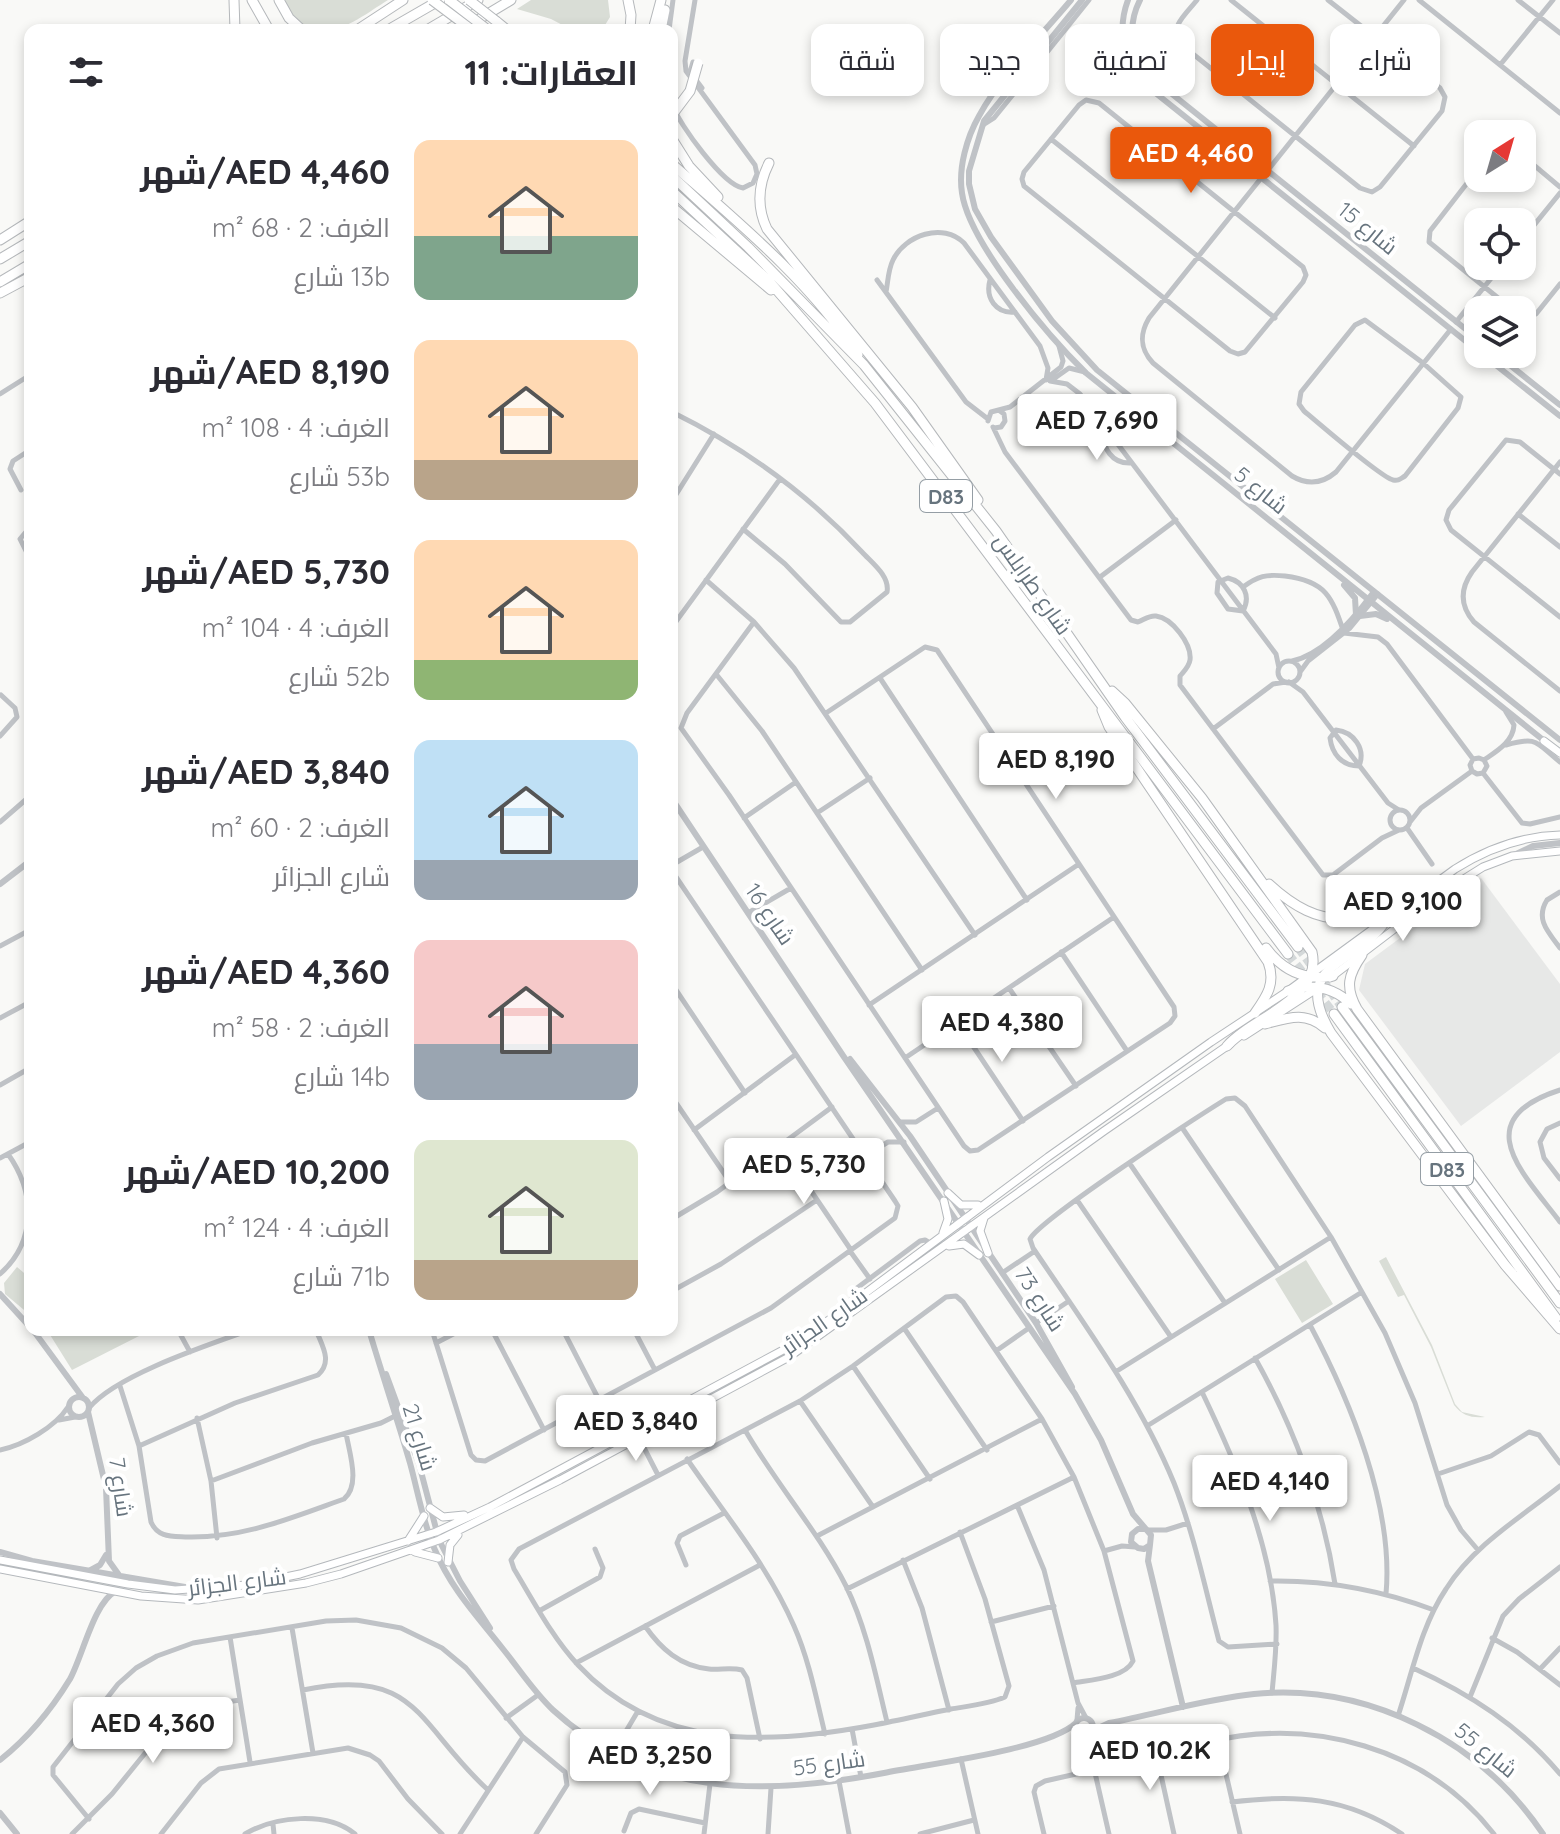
<!DOCTYPE html>
<html lang="ar">
<meta charset="utf-8">
<style>
:root{--surface:#fff;--page:#f2f2f3;--text:#2b2b33;--muted:#7c7c81;--accent:#ea580c}
body{margin:0;font-family:Quicksand,Cairo,sans-serif;background:var(--page);color:var(--text);direction:rtl;height:100vh;display:flex;flex-direction:column;font-size:30px;white-space:nowrap}
*{box-sizing:border-box;margin:0}
p{font-size:26px;color:var(--muted)}
.icon{flex:none;width:44px;height:44px;fill:none;stroke:currentColor;stroke-width:2;stroke-linecap:round;stroke-linejoin:round}
.map{position:relative;flex:1;overflow:hidden;direction:ltr}
.drawer{position:absolute;left:24px;top:24px;width:654px;height:1312px;display:flex;flex-direction:column;background:var(--surface);border-radius:16px;box-shadow:0 4px 12px #0003;direction:rtl}
.drawer>*{flex:none}
.banner{position:absolute;left:702px;top:24px;width:738px;height:72px;direction:rtl;display:flex;gap:16px}
.needle{width:52px;rotate:37deg}
.buttons{position:absolute;left:1464px;top:120px;display:grid;gap:16px}
.buttons a{display:grid;place-items:center;width:72px;height:72px;border-radius:16px;background:var(--surface);box-shadow:0 4px 12px #0003;font-size:40px}
.price{position:absolute;translate:-50% -68px;padding:0 18px;border-radius:8px;background:#fff;color:#222;font-size:26px;line-height:52px;filter:drop-shadow(0 2px 4px #0008)}
.price::after{content:'';position:absolute;left:50%;top:48px;width:24px;height:18px;margin-left:-12px;background:inherit;clip-path:polygon(0 0,100% 0,50% 100%)}
.price.on{background:var(--accent);color:#fff}
ul{padding:0;list-style:none}
li{display:flex;align-items:center;gap:24px;height:200px;padding:0 40px}
li span{display:grid;place-items:center;flex:none;width:224px;height:160px;border-radius:16px;color:#555}
li>.icon{margin-inline-start:auto}
span .icon{width:96px;height:96px;fill:#fffc;stroke-width:1}
li b{font-size:34px}
h2{display:flex;justify-content:space-between;align-items:center;height:96px;padding:0 40px;font-size:34px}
.tag{padding:0 28px;border-radius:16px;background:var(--surface);box-shadow:0 4px 12px #0003;font-size:28px;line-height:72px}
.tag.on{background:var(--accent);color:#fff}
.map>svg:first-child{display:block}
.built{fill:#e7e8e7}
.green{fill:#d9ddd6}
.lines{fill:none;stroke-linecap:round;stroke-linejoin:round}
.motorway-tunnel{stroke:#d4d8d9;stroke-width:9;stroke-dasharray:9 4.5;stroke-linecap:butt}
.secondary-casing{stroke:#b4b8bc;stroke-width:9}
.motorway-casing{stroke:#b5b8bb;stroke-width:11}
.minor{stroke:#bfc2c6;stroke-width:5}
.tertiary{stroke:#bfc2c6;stroke-width:6}
.secondary{stroke:#fff;stroke-width:7}
.motorway{stroke:#fff;stroke-width:9}
.motorway-bridge-casing{stroke:#b5b8bb;stroke-width:11;stroke-linecap:butt}
.motorway-bridge{stroke:#fff;stroke-width:9}
.labels{text-anchor:middle;dominant-baseline:central;stroke-width:8;stroke-linejoin:round;paint-order:stroke}
.shield{fill:#fff;stroke:#959ea5;stroke-width:2}
.shield-label{font-size:20px;font-weight:bold;fill:#67747e}
.street-label{font-size:22px;fill:#67747e;stroke:#fff}
</style>
<div class="map">
<svg width="1560" height="1834" viewBox="0 0 1560 1834">
<rect width="100%" height="100%" fill="#f9f9f7"/>
<path class="built" d="M1481 878 1560 984V1052L1461 1126 1359 990 1365 964Z"/>
<path class="green" d="M285 0H388C362 16 329 45 299 21 292 16 287 9 285 0Z
M531 0H608L610 17 602 30H572L551 19 517 9Z
M1386 1257 1432 1345 1455 1404 1462 1412 1485 1417C1471 1418 1463 1416 1454 1405L1431 1347 1404 1295 1398 1297 1379 1261Z
M1306 1260 1333 1304 1302 1323 1275 1279Z
M17 1267 30 1278V1315L5 1294 4 1283Z
M47 1330H141L143 1334 72 1370Z"/>
<g class="lines">
<path class="motorway-tunnel" d="M1298 947 1342 1007
M1288 954 1306 977
M1317 992 1334 1014"/>
<g class="secondary-casing">
<path id="secondary" d="M1544 741 1560 753
M1330 978 1443 892 1483 867 1512 856 1560 851
M1244 1036 1321 986
M948 1193 961 1205H978
M984 1218 980 1231 988 1253
M943 1233 948 1219 944 1201
M949 1246 964 1244 979 1255
M430 1508 443 1517 464 1515
M408 1541 424 1516
M415 1552 438 1558
M0 1560 128 1584 175 1590 247 1585 300 1574 436 1532 490 1507 785 1349 832 1318 1048 1157 1211 1042 1288 991 1455 869C1488 848 1521 836 1560 835
M448 1562 450 1545 458 1535
M0 1569 141 1596 198 1600 306 1583 341 1574 439 1540 560 1480 789 1357 1104 1131 1230 1044"/>
</g>
<g class="motorway-casing">
<path id="motorway" d="M234 0 235 30
M252 0 269 30
M279 0 289 18 302 30
M628 0 631 15 630 30
M496 21 507 30
M357 30 403 0
M388 30 440 0
M427 30 478 0
M461 30 511 0
M653 30 661 0
M661 30 665 10
M672 139 689 166 718 197
M769 163C758 185 756 206 767 229L912 407 978 500
M672 164C738 222 810 281 858 355
M672 176 748 247 864 365 996 531 1125 717 1298 947
M672 191 768 280 875 403 1288 954
M672 207 771 290
M0 240 30 221
M0 259 30 241
M0 282 30 264
M0 293 30 277
M1112 691 1125 703 1202 798 1312 952C1323 999 1252 1017 1227 1046
M1102 710 1109 727 1268 962C1276 983 1267 996 1255 1013
M1269 884C1322 933 1359 924 1420 894
M1386 920C1359 965 1288 962 1331 1033L1505 1265 1560 1329
M1266 948C1283 971 1305 981 1333 976
M1362 955C1348 975 1345 987 1357 1009L1560 1286
M1288 991C1312 983 1333 987 1351 1004
M1342 1007 1560 1303
M1334 1014 1556 1318
M1265 1024C1288 1018 1305 1011 1325 1028"/>
</g>
<path class="minor" d="M1197 0C1187 13 1170 26 1178 42L1360 188 1372 192 1380 187 1442 111 1445 97 1440 88 1328 0
M1231 0 1414 146
M1419 0 1560 113
M1518 0 1560 33
M669 30 673 0
M693 62 690 72 702 88
M1500 65 1553 0
M1086 100 1099 103 1303 267 1306 275 1303 282 1245 352 1238 354 1230 351 1024 186 1022 179 1024 172 1079 105Z
M672 105C680 125 723 185 743 188L753 183 757 174 755 165 686 71 685 61 695 0
M983 125 994 118 1089 0
M1051 139 1275 318
M1522 155 1560 187
M1478 169 1430 231 1429 242 1513 310
M1268 170 1404 0
M1262 177 1149 318C1139 335 1140 349 1153 363L1292 476C1307 485 1322 484 1336 472L1451 329
M1522 240 1560 193
M877 280 966 402 988 419
M990 280C985 298 996 314 1015 312
M886 292C888 282 888 270 893 260 905 235 943 222 964 243L1040 346 1048 368 1046 380
M1522 316 1536 314 1560 284
M1365 320 1423 363 1461 397 1458 408 1405 476C1400 479 1399 481 1393 480 1382 478 1317 422 1304 411L1299 404 1301 392 1355 325Z
M1456 322 1501 266
M1052 380 1069 368 1085 372
M1050 381 1067 384 1080 394 1276 654 1279 668
M0 394 30 375
M672 412C743 447 808 494 862 552 872 563 890 576 887 592L850 622H841L785 564 743 529
M988 421 991 412 1010 407 1061 367 1063 361 1059 346
M993 427 1005 452 1131 620 1138 622C1144 620 1149 615 1156 616 1172 618 1192 644 1190 660 1189 667 1184 671 1180 676V685L1323 875H1333L1382 838 1399 830
M994 428 1001 427 1005 421 1004 414 1000 411
M1106 430C1100 448 1113 464 1131 463
M1560 462 1472 572C1460 589 1460 606 1474 622L1560 691
M1560 474 1520 442 1506 440 1449 510 1446 520 1451 530 1560 617
M21 490 10 469 13 461 30 450
M672 501 714 434
M1518 514 1560 547
M30 527 20 539 30 559
M1100 577 1176 520
M1228 578C1244 582 1251 596 1243 611L1228 609 1217 593 1218 582Z
M706 580 754 622 794 668 975 935
M1243 587C1258 576 1266 574 1285 576 1326 581 1332 597 1344 633L1378 637 1387 644 1473 759
M754 622 687 713 681 728 729 795 964 1146 970 1151 978 1150 1170 1023 1175 1016 1174 1007 937 650 925 647 826 713
M672 627 780 479
M1292 661C1325 654 1355 617 1374 591
M1278 672a11 11 0 1 1 22 0a11 11 0 1 1-22 0Z
M1300 672 1308 661 1350 628 1378 594
M716 674 762 731 922 970
M880 678 1027 900
M1289 682 1303 692 1388 803 1399 810
M1213 729 1273 684 1286 682
M1336 730C1354 732 1366 749 1359 766 1342 766 1332 754 1330 738Z
M0 736 17 717 15 708 1 695
M1506 745C1538 736 1535 742 1560 762
M1484 760 1487 766 1483 773 1477 774 1472 771 1470 765 1473 759 1479 758 1484 760C1497 751 1513 742 1514 725L1506 712
M1483 773 1522 823 1530 824 1560 817
M1390 820a10 10 0 1 1 20 0a10 10 0 1 1-20 0Z
M817 813 870 778
M744 818 796 782
M0 822 30 796
M1410 822 1421 808 1472 771
M1407 828 1432 864
M672 865 703 847
M1560 892 1547 900C1535 919 1548 932 1560 948
M748 913 791 888
M0 946 30 930
M1061 952 1127 1051
M672 984 745 1093
M1009 988 1076 1086
M869 1005 1079 864
M0 1018 30 1002
M957 1022 1023 1121
M905 1058 1114 917
M0 1085 30 1068
M1560 1090C1466 1120 1524 1174 1560 1222
M672 1097 730 1182
M900 1122H916L938 1108
M1560 1123 1547 1129 1540 1142 1544 1158 1560 1179
M1183 1129 1279 1270
M694 1130 795 1055
M780 1145 851 1250
M865 1156 888 1142H904
M0 1158 30 1142
M1130 1164 1225 1303
M1077 1200 1171 1337
M672 1219 717 1192 832 1107
M850 1251 870 1279
M1002 1273 1035 1251
M0 1274C37 1241 35 1192 8 1154
M672 1291 721 1264 817 1200
M850 1304 853 1291 920 1241 925 1240 930 1243
M1036 1323 1069 1301
M1310 1325C1350 1400 1394 1507 1386 1594
M904 1328 987 1450
M178 1330 190 1352
M432 1330 471 1455 476 1460 485 1461 771 1308 895 1218 898 1206 895 1201 672 871
M492 1330 544 1430
M563 1330 599 1400
M634 1330 655 1370
M436 1343 461 1330
M996 1351 1029 1328
M1255 1358C1294 1427 1323 1506 1335 1584
M853 1366 930 1479
M1117 1371 1331 1237
M120 1386 139 1446 151 1522C158 1538 172 1536 188 1537 244 1538 291 1518 344 1499 361 1485 349 1452 346 1433
M1202 1392C1237 1465 1271 1544 1276 1625 1277 1648 1274 1670 1272 1693
M800 1401 873 1507
M89 1408C116 1375 208 1345 250 1330
M197 1418 211 1481 217 1538
M59 1420 75 1417
M1147 1426 1362 1292
M745 1430C776 1484 818 1531 846 1586 867 1629 876 1677 887 1722
M639 1438 658 1475
M139 1446 235 1403 318 1375C333 1361 322 1346 316 1330
M0 1450C24 1445 55 1427 68 1407
M687 1459C724 1513 768 1566 794 1626 809 1660 816 1697 825 1734
M1438 1474 1491 1456 1529 1432 1539 1435 1560 1463
M211 1481 312 1443 381 1423 395 1416
M1017 1505 1044 1570 1078 1703 1086 1718
M1147 1530H1166L1188 1523
M960 1532 985 1599 1009 1686 1005 1697C989 1704 969 1706 951 1709 926 1714 900 1720 874 1725 768 1745 658 1751 578 1665 552 1637 534 1602 514 1569L511 1560 519 1549 800 1401 853 1366 946 1297 956 1296 963 1302 1042 1419 1074 1477 1104 1551 1133 1661C1125 1678 1090 1680 1073 1683
M817 1536 1042 1419
M1104 1551 1122 1546 1135 1547
M903 1560 922 1608 949 1710
M686 1565 677 1543 680 1536 724 1513
M1270 1581C1327 1580 1381 1590 1434 1610
M847 1589 1074 1477
M539 1611 600 1577 603 1568 595 1549
M991 1622 1054 1606
M645 1626C661 1649 680 1666 709 1669 720 1670 731 1667 742 1670L747 1678 760 1739
M292 1628 313 1753
M230 1637 250 1762
M1492 1638 1517 1652 1560 1685
M1277 1644 1228 1647 1219 1641C1205 1588 1194 1534 1174 1483 1139 1398 1084 1324 1033 1248L1030 1239C1039 1220 1197 1117 1226 1099L1235 1098 1245 1106 1331 1237 1385 1333 1415 1403 1447 1505 1461 1530 1478 1550
M576 1663 760 1565
M1413 1668C1470 1694 1520 1726 1560 1774
M1540 1669 1560 1648
M303 1690C418 1666 417 1725 488 1790
M1470 1697 1503 1616 1519 1599 1560 1567
M1398 1716C1412 1674 1421 1626 1446 1589 1473 1546 1521 1517 1560 1486
M506 1718 538 1695
M1077 1720 1078 1708
M852 1729 861 1777
M1090 1733V1751L1109 1834
M1081 1735 1089 1748
M1218 1740 1240 1834
M613 1753 638 1711
M961 1759 978 1834
M839 1781 849 1834
M1232 1802C1296 1794 1347 1797 1402 1834
M89 1819 53 1775V1767L118 1684 136 1668 157 1656 193 1643 326 1621 356 1620 401 1628 442 1648 466 1668 523 1737 565 1772 567 1785 536 1834
M273 1824 274 1834
M624 1831 631 1813 639 1809 705 1823
M72 1834 112 1794 172 1720 198 1706 240 1700
M161 1834 201 1783 219 1769 348 1748 370 1755 379 1761 408 1799 442 1834
M245 1834C275 1816 327 1811 355 1834
M460 1834 523 1737
M704 1834 710 1784
M768 1834 771 1788
M920 1834 974 1820
M1044 1834 1034 1792 1036 1786 1045 1781 1094 1770
M1174 1834 1159 1766 1161 1756C1175 1748 1193 1746 1208 1742 1312 1717 1426 1747 1494 1834"/>
<path class="tertiary" d="M1071 0C1040 37 1002 74 979 116 967 137 958 168 962 193 969 243 1049 337 1086 373L1547 743
M1082 0 984 121 969 171V184L975 209 991 237 1052 321 1097 370 1560 740
M1128 0C1117 29 1123 59 1143 83L1478 351
M1140 0C1126 27 1132 56 1152 78L1478 339
M1224 147 1227 143 1249 160
M1482 354 1560 416
M1496 354 1560 405
M1344 585 1355 598 1356 615
M1360 616 1376 614 1387 619
M672 799 844 1057 1075 1394 1101 1440 1133 1514 1151 1535 1150 1545 1144 1549 1138 1548 1131 1542 1132 1534 1138 1529H1144
M1512 856 1533 846 1560 843
M0 884 30 861
M850 1059 910 1136 1036 1323 1072 1387
M0 1294 30 1327
M33 1330 83 1398
M369 1330C382 1374 397 1418 410 1463 418 1492 423 1523 435 1550 451 1589 478 1617 503 1649 520 1670 534 1692 553 1710 649 1798 764 1796 884 1773 927 1764 1047 1750 1076 1723
M386 1374 419 1464 439 1540 460 1581 490 1628
M69 1407a10 10 0 1 1 20 0a10 10 0 1 1-20 0Z
M88 1412 106 1488 109 1561 119 1575
M1150 1545 1148 1561 1183 1707
M0 1552 32 1561 185 1587
M89 1571 100 1565 106 1555
M1075 1727a9 9 0 1 1 18 0a9 9 0 1 1-18 0Z
M1092 1731 1109 1723C1157 1714 1205 1699 1254 1694 1367 1683 1480 1740 1543 1834
M0 1760C28 1738 51 1710 70 1679 83 1655 94 1602 116 1591
M0 1813 17 1834"/>
<use href="#secondary" class="secondary"/>
<use href="#motorway" class="motorway"/>
<g class="motorway-bridge-casing">
<path id="motorway-bridge" d="M432 0 472 30
M449 0 488 30
M469 0 496 21
M672 115 690 91 698 63"/>
</g>
<use href="#motorway-bridge" class="motorway-bridge"/>
</g>
<g class="labels">
<g class="shield">
<rect x="920" y="480" width="52" height="32" rx="6"/>
<rect x="1421" y="1153" width="52" height="32" rx="6"/>
</g>
<g class="shield-label">
<text x="946" y="496">D83</text>
<text x="1447" y="1169">D83</text>
</g>
<g class="street-label">
<text transform="translate(1368 228) rotate(39)">شارع 15</text>
<text transform="translate(1261 490) rotate(39)">شارع 5</text>
<text transform="translate(1033 584) rotate(55)">شارع طرابلس</text>
<text transform="translate(770 914) rotate(56)">شارع 16</text>
<text transform="translate(1040 1299) rotate(57)">شارع 73</text>
<text transform="translate(824 1321) rotate(-35)">شارع الجزائر</text>
<text transform="translate(420 1437) rotate(73)">شارع 21</text>
<text transform="translate(121 1487) rotate(82)">شارع 7</text>
<text transform="translate(237 1582) rotate(-7)">شارع الجزائر</text>
<text transform="translate(1486 1750) rotate(39)">شارع 55</text>
<text transform="translate(829 1763) rotate(-8)">شارع 55</text>
</g>
</g>
</svg>
<div class="buttons">
<a><svg class="needle" viewBox="-14 -14 28 28"><path d="M0-13l5 13h-10z" fill="#e53935"/><path d="M0 13l5-13h-10z" fill="#7c7c81"/></svg></a>
<a><svg class="icon" aria-label="locate" viewBox="0 0 24 24"><circle cx="12" cy="12" r="6"/><path d="M12 2v4M12 18v4M2 12h4M18 12h4"/></svg></a>
<a><svg class="icon" aria-label="layers" viewBox="0 0 24 24"><path d="M12 4l9 5-9 5-9-5zM3 14l9 5 9-5"/></svg></a>
</div>
<b class="price on" style="left:1191px;top:195px">AED 4,460</b>
<b class="price" style="left:1097px;top:462px">AED 7,690</b>
<b class="price" style="left:1056px;top:801px">AED 8,190</b>
<b class="price" style="left:1403px;top:943px">AED 9,100</b>
<b class="price" style="left:1002px;top:1064px">AED 4,380</b>
<b class="price" style="left:804px;top:1206px">AED 5,730</b>
<b class="price" style="left:636px;top:1463px">AED 3,840</b>
<b class="price" style="left:1270px;top:1523px">AED 4,140</b>
<b class="price" style="left:153px;top:1765px">AED 4,360</b>
<b class="price" style="left:1150px;top:1792px">AED 10.2K</b>
<b class="price" style="left:650px;top:1797px">AED 3,250</b>
<div class="banner">
<a class="tag">شراء</a>
<a class="tag on">إيجار</a>
<a class="tag">تصفية</a>
<a class="tag">جديد</a>
<a class="tag">شقة</a>
</div>
<section class="drawer">
<h2>العقارات: 11<svg class="icon" aria-label="filters" viewBox="0 0 24 24"><path d="M4 7h16M4 17h16"/><circle cx="9" cy="7" r="2"/><circle cx="15" cy="17" r="2"/></svg></h2>
<ul>
<li><span style="background:linear-gradient(#ffd9b3 60%,#7fa58c 0)"><svg class="icon" aria-label="home" viewBox="0 0 24 24"><path d="M3 11l9-7 9 7M6 9v11h12V9"/></svg></span><div><b>AED 4,460/شهر</b><p>الغرف: 2 · 68 m²</p><p>13b شارع</p></div></li>
<li><span style="background:linear-gradient(#ffd9b3 75%,#b9a48a 0)"><svg class="icon" aria-label="home" viewBox="0 0 24 24"><path d="M3 11l9-7 9 7M6 9v11h12V9"/></svg></span><div><b>AED 8,190/شهر</b><p>الغرف: 4 · 108 m²</p><p>53b شارع</p></div></li>
<li><span style="background:linear-gradient(#ffd9b3 75%,#8fb573 0)"><svg class="icon" aria-label="home" viewBox="0 0 24 24"><path d="M3 11l9-7 9 7M6 9v11h12V9"/></svg></span><div><b>AED 5,730/شهر</b><p>الغرف: 4 · 104 m²</p><p>52b شارع</p></div></li>
<li><span style="background:linear-gradient(#bfe0f5 75%,#9aa5b1 0)"><svg class="icon" aria-label="home" viewBox="0 0 24 24"><path d="M3 11l9-7 9 7M6 9v11h12V9"/></svg></span><div><b>AED 3,840/شهر</b><p>الغرف: 2 · 60 m²</p><p>شارع الجزائر</p></div></li>
<li><span style="background:linear-gradient(#f6c9c9 65%,#9aa5b1 0)"><svg class="icon" aria-label="home" viewBox="0 0 24 24"><path d="M3 11l9-7 9 7M6 9v11h12V9"/></svg></span><div><b>AED 4,360/شهر</b><p>الغرف: 2 · 58 m²</p><p>14b شارع</p></div></li>
<li><span style="background:linear-gradient(#dfe7d0 75%,#b9a48a 0)"><svg class="icon" aria-label="home" viewBox="0 0 24 24"><path d="M3 11l9-7 9 7M6 9v11h12V9"/></svg></span><div><b>AED 10,200/شهر</b><p>الغرف: 4 · 124 m²</p><p>71b شارع</p></div></li>
</ul>
</section>
</div>
